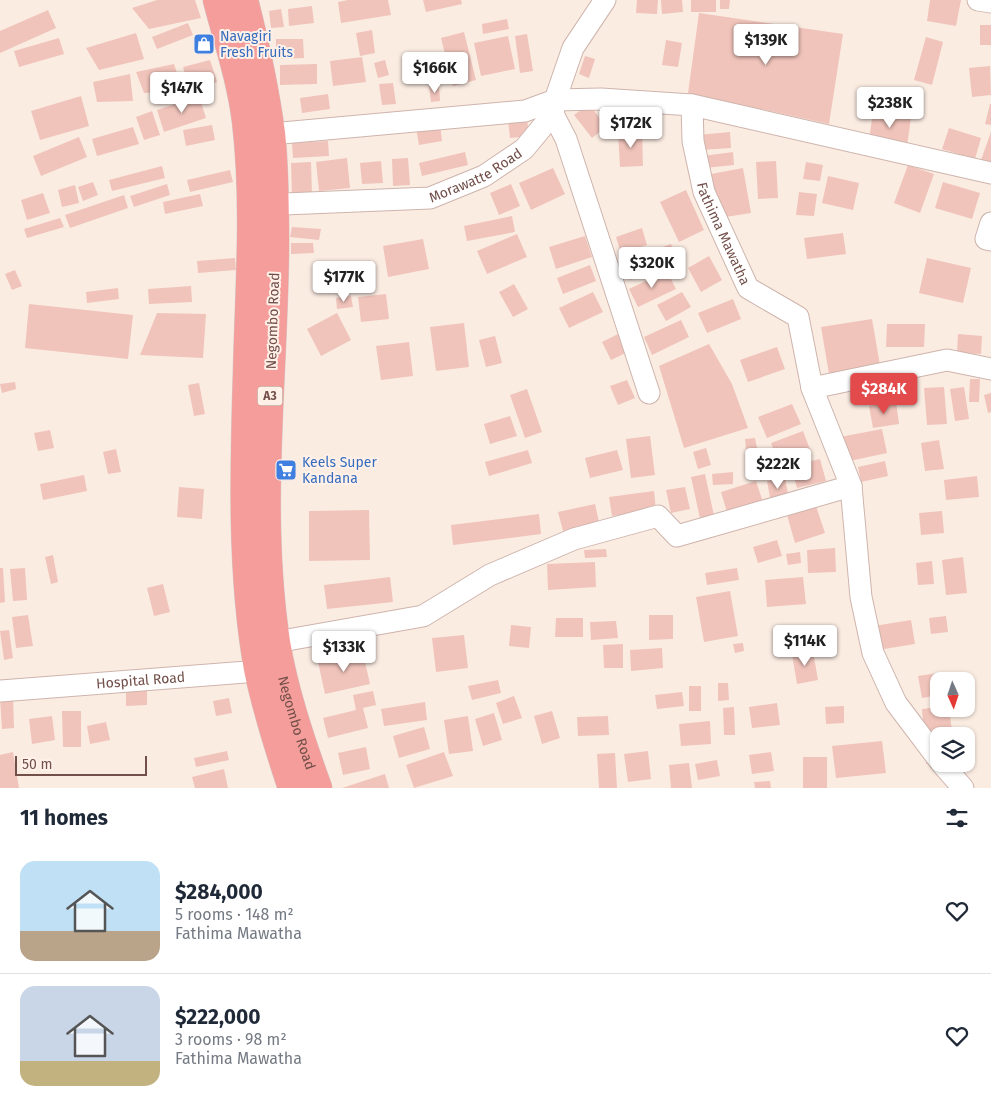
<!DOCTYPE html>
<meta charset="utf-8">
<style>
:root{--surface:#fff;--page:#f2f2f3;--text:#1f2937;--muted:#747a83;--line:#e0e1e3;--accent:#e34a4b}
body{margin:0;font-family:"Fira Sans",sans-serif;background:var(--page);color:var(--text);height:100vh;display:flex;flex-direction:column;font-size:19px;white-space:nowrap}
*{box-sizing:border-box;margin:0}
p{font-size:16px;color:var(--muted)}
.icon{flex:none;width:28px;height:28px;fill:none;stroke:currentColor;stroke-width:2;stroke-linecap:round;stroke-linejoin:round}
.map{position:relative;height:788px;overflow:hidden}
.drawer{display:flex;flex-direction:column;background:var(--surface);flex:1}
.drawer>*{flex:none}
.needle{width:32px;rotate:177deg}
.controls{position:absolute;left:930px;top:672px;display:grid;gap:10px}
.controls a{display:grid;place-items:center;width:45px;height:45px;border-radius:10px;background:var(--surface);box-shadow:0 1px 4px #0004;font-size:25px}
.scale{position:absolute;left:15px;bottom:12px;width:132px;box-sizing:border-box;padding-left:5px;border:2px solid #724f49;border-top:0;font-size:14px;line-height:18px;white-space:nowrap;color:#724f49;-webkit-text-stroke:4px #fff1e8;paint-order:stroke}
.price{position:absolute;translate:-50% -42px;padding:0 11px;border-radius:5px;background:#fff;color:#222;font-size:16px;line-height:32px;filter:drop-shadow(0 1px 2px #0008)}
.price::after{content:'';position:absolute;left:50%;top:30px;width:15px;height:11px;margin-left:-8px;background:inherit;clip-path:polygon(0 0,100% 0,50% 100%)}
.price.current{background:var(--accent);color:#fff}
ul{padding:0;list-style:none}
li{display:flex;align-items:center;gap:15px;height:125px;padding:0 20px}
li+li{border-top:1px solid var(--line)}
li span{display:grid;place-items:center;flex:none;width:140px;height:100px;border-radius:15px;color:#555}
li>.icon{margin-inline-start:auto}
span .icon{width:60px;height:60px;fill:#fffc;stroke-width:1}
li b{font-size:21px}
h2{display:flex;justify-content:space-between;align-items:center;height:60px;padding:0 20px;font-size:21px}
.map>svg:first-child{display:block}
.building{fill:#f0c4bb}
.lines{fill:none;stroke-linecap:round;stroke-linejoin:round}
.street-casing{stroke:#ceb4ac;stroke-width:23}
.highway-casing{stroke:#d5cac8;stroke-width:29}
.street{stroke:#fff;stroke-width:21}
.highway{stroke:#f49d9a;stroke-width:28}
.labels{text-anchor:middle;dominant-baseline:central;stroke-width:4;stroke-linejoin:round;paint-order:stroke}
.shield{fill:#fff1e8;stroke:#9c8079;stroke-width:1}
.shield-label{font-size:12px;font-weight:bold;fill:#724f49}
.shop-label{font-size:14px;fill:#366cbe;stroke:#fff1e8;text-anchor:start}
.street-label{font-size:14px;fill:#724f49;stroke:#fff1e8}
</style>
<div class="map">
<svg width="991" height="788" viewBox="0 0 991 788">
<rect width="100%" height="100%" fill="#fbece2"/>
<path class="building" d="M157 0H195L201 18 149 29 132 8Z
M348 0H388L391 15 341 23 338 2Z
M423 0H461L462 4 426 12Z
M637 0H658L657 14 636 13Z
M661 0H682L683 12 662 14Z
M691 0H716V12H691Z
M720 0H730L729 9H720Z
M930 0H961L956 26 927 21Z
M312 6 314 23 289 26 288 9Z
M281 9 284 27 271 28 269 11Z
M48 10 56 28 0 53V31Z
M699 13 843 34 829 124 688 93Z
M507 19 509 29 483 34 482 24Z
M188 23 193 35 157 49 152 37Z
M980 25H991V45H980Z
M372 30 375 53 360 56 356 33Z
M464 32 476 80 453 86 441 38Z
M136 33 144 59 99 70 86 48Z
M527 34 533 71 520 73 515 36Z
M508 36 515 69 481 76 474 43Z
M926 37 943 42 932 85 914 80Z
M59 38 64 54 19 67 14 51Z
M276 39H303L304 58 276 59Z
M666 40 682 43 678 67 662 65Z
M585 56 595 59 589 78 579 74Z
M362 57 366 82 333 86 330 61Z
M210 60 217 82 189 90 183 67Z
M385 60 389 75 378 78 374 63Z
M174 64 183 91 144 93 136 72Z
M317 64V84L280 85V65Z
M990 66 991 95 972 97 969 68Z
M130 74 133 101 97 102 93 82Z
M393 83 396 104 382 105 379 84Z
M429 86H439L440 101 431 102Z
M328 94 330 109 302 113 300 98Z
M81 96 89 126 40 140 31 111Z
M199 96 206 118 164 132 157 110Z
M589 104 606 127 592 138 574 115Z
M990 104H991V125L985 124Z
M152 111 160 135 144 140 136 117Z
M873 112 911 118 907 146 869 140Z
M527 118 529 136 510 138 508 120Z
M440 124 442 141 419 145 416 128Z
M212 125 215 140 186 146 183 130Z
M133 127 139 144 97 156 92 139Z
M949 128 981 138 975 159 942 149Z
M642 131 643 166 620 167 618 132Z
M730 132 731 148 700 150 698 135Z
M991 132V164L981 160Z
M79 137 87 157 41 176 33 156Z
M328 141 329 156 293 158 292 143Z
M465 152 468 165 422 176 419 163Z
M733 152 734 165 704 168 703 156Z
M347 158 350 188 319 191 316 162Z
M408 158 410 185 393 186 392 159Z
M381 161 383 183 362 184 360 163Z
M776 161 778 198 758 199 756 162Z
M311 162 312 196 292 197 291 163Z
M806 162 823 165 820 181 803 179Z
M908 165 934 174 920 213 894 203Z
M162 166 165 178 112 191 109 180Z
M553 168 565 194 531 210 519 183Z
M743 168 751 213 719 218 711 174Z
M230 170 233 182 190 192 187 180Z
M828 176 859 183 853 210 822 203Z
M93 182 98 195 83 201 78 187Z
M943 182 980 193 972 219 935 208Z
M167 184 170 195 134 207 130 196Z
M511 184 520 206 499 215 490 193Z
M75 185 79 203 62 207 58 190Z
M686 190 704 230 679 242 660 202Z
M799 192 817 194 814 216 796 215Z
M43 193 50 213 27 220 21 200Z
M200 194 203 206 165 214 163 202Z
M124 195 128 208 70 228 65 215Z
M512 216 515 232 467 241 464 226Z
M60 218 64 227 27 238 24 229Z
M292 227 321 229 319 240 290 237Z
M642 228 647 245 621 253 616 237Z
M843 233 846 254 807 259 804 238Z
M517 234 527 257 487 274 477 251Z
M585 236 592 257 556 269 549 247Z
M423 239 429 269 388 277 383 246Z
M291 243H313L314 253 291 254Z
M671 244 678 263 630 280 623 261Z
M709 256 722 280 701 292 688 268Z
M235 258 236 270 198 273 197 261Z
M927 258 971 268 963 303 919 293Z
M315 261H353V287H316Z
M590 265 596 281 563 294 557 278Z
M15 270 22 286 12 290 5 274Z
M667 271 676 289 638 307 629 289Z
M514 284 528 309 513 317 499 292Z
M191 286 192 302 149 304 148 289Z
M118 288 119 299 87 303 86 292Z
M593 292 603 312 569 328 559 308Z
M682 292 691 307 666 321 657 305Z
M386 294 389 319 361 322 358 297Z
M351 296 353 307 337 309 336 298Z
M733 299 741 319 707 333 698 313Z
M29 304 133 315 128 359 25 348Z
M157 313 206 314 203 358 140 355Z
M337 313 351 340 321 356 307 329Z
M872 319 880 365 829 374 821 327Z
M681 320 689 337 652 355 644 337Z
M464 323 469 367 436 371 430 327Z
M887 324H925L924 347H886Z
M620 333 630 351 611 360 602 342Z
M958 334 982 336 981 354 957 353Z
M495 336 502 363 486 367 479 340Z
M409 342 413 376 381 380 376 346Z
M709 344 732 384 748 428 684 448 659 366Z
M777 347 785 369 748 382 740 360Z
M970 379H980L979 402H969Z
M627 380 635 398 618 405 610 386Z
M15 382 16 389 2 393 0 384Z
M199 383 205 414 194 416 188 385Z
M944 387 947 424 927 425 924 388Z
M964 387 969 419 955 421 950 389Z
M527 389 542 432 525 438 510 395Z
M991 393V412L988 413 984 395Z
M896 402 899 424 873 428 869 406Z
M792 404 801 424 767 438 758 417Z
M510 416 517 436 490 444 484 424Z
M882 429 887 453 845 462 840 437Z
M50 430 54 448 38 451 34 433Z
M803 431 811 452 779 464 771 443Z
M650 436 655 475 631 478 626 439Z
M755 438 757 448 746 449 745 439Z
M939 440 944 469 925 471 921 443Z
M706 448 711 465 698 469 693 452Z
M116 449 121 472 108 474 103 452Z
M528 450 532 463 489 476 485 462Z
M617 450 623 470 590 478 585 458Z
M820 459 826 481 797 488 791 466Z
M885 461 888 476 861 482 858 467Z
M733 472V484L713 485 712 474Z
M705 474 715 520 701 523 691 477Z
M84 475 87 491 43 500 40 484Z
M977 476 979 497 946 500 944 480Z
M785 478 789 499 771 503 767 481Z
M756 481 765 508 729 519 721 492Z
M179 487 204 489 202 519 177 517Z
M685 487 690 509 671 513 666 490Z
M654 491 656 510 612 516 609 497Z
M595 504 599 522 563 531 558 512Z
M816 506 825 533 795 543 787 515Z
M369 510 370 560 309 561V511Z
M942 511 944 533 921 535 919 513Z
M539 514 541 534 453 545 451 525Z
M777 540 782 556 758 563 753 547Z
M835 548 836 572 808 573 807 550Z
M606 549 607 557 585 558 584 550Z
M800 552 801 563 788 565 786 554Z
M53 555 58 582 51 584 45 557Z
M963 557 967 593 946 595 942 560Z
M932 561 934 584 918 585 916 563Z
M595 562 596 587 548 590 547 564Z
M0 568H3L5 602 0 603Z
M25 568 27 600 13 601 10 569Z
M737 568 739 580 707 585 705 573Z
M390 577 393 602 327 609 324 585Z
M803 577 806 604 767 607 765 580Z
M163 584 170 612 154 616 147 588Z
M730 591 738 636 704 642 696 597Z
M28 615 33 646 16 648 12 617Z
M649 615H673V639L649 640Z
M946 616 948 632 931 634 929 618Z
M556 618H583V637H555Z
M911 620 915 644 878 650 874 626Z
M616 621 618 638 591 640 590 622Z
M511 625 531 627 529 648 509 646Z
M9 630 13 658 4 660 0 631Z
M464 635 468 668 436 672 432 638Z
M743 643 744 651 735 653 733 644Z
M623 644V668H604L603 645Z
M662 648 663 668 631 671 630 650Z
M813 651 818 680 797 684 792 654Z
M363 653 370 684 325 694 318 662Z
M945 672 946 681H939V695L922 698 918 676Z
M498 680 501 693 472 700 468 686Z
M718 683H728L729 700 718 701Z
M689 686H701V711H689Z
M147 688V705L126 706V689Z
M373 691 376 705 363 708 368 728 328 738 323 718 356 710 353 695Z
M682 692 684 706 657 709 655 695Z
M514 696 522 718 503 724 496 703Z
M13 697 14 728 2 729 0 698Z
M229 698 232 713 216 716 213 701Z
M425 702 427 720 384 726 381 709Z
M777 703 780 725 752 728 749 707Z
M844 706V723L826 724 825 707Z
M734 707 735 735H724L723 708Z
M939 707V709H949L952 730 950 731V736H939V763L926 764 922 709Z
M62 711H81V747H63Z
M552 711 560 738 542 744 534 716Z
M494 713 502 740 483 746 475 719Z
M52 716 55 740 32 744 29 719Z
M468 716 473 751 449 754 444 720Z
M608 716 609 735 578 736 577 717Z
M710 721 711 744 681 746 679 724Z
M106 722 110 740 90 744 87 726Z
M424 727 430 749 399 758 393 736Z
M882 741 886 773 836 778 832 746Z
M366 747 370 769 343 775 338 753Z
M227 751 229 760 196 767 194 758Z
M648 751 651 779 628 782 624 754Z
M13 752 19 788H0V755Z
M444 752 453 776 414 788 406 765Z
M771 752 774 771 752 774 749 755Z
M615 753 617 788H599L597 754Z
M803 757H827V788H803Z
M717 760 720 776 698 780 695 764Z
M689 763 692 788H671L669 765Z
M224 769 228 788H195L192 777Z
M385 774 389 788H342Z
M770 781 771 788H755L754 782Z"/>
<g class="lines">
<g class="street-casing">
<g id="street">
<path d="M978 0 991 2"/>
<path id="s1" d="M692 105 693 141 704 192 748 288 798 317 812 388 947 360 991 369"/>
<path d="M553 114 566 139 649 393"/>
<path d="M271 134 525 111 555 100 601 99 692 105 991 173"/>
<path id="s2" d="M260 205 430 198 484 176 524 149 553 114 555 100 573 48 605 0"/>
<path d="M991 223 986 239 991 240"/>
<path d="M812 388 851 486 861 597 873 653 896 703 939 760"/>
<path d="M276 642 423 616 490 575 574 539 658 516 677 536 851 486"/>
<path id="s3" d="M0 691 272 670"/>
<path d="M942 764 963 788"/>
</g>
</g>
<g class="highway-casing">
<g id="highway">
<path d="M217 0C227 39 241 80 246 121 256 205 249 289 247 373 244 469 241 574 258 669 266 709 279 749 292 788"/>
<path id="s4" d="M244 0C255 43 265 89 271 133 275 170 275 209 275 246 274 378 256 510 276 642 284 691 301 741 318 788"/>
</g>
</g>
<use href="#street" class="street"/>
<use href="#highway" class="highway"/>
</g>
<defs>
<g id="shop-square" transform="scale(1.125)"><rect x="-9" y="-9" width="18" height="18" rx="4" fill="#3f7fe0" stroke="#fff1e8"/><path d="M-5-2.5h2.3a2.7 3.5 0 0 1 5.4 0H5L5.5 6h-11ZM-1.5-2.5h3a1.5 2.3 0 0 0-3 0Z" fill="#fff"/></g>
<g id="supermarket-square" transform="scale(1.125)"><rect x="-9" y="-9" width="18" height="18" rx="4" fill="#3f7fe0" stroke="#fff1e8"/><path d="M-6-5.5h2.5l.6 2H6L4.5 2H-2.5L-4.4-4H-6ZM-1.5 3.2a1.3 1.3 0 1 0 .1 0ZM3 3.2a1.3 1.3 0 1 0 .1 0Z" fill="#fff"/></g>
</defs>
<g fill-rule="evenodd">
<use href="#shop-square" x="204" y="44"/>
<use href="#supermarket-square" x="286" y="470"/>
</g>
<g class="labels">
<rect class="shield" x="257.5" y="386.5" width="25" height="19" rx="4"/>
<g class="shield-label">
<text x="270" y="396">A3</text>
</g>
<g class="shop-label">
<text x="220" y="36">Navagiri<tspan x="220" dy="16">Fresh Fruits</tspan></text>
<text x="302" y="462">Keels Super<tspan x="302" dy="16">Kandana</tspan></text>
</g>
<g class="street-label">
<text stroke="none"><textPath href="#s2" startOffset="221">Morawatte Road</textPath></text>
<text stroke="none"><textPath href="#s1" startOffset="134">Fathima Mawatha</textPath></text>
<text transform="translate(273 321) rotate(-88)">Negombo Road</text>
<text stroke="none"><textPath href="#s3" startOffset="141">Hospital Road</textPath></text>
<text stroke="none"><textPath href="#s4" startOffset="729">Negombo Road</textPath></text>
</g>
</g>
</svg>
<div class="controls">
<a><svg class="needle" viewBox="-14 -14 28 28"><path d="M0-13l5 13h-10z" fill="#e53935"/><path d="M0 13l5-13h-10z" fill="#747a83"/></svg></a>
<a><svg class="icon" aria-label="layers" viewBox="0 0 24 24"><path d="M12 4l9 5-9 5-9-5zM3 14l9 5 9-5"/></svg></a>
</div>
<div class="scale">50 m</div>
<b class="price" style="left:766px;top:66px">$139K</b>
<b class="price" style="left:435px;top:94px">$166K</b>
<b class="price" style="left:182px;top:114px">$147K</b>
<b class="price" style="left:890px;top:129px">$238K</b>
<b class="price" style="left:631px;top:149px">$172K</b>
<b class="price" style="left:652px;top:289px">$320K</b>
<b class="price" style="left:344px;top:303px">$177K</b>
<b class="price current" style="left:884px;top:415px">$284K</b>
<b class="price" style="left:778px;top:490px">$222K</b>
<b class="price" style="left:805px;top:667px">$114K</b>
<b class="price" style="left:344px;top:673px">$133K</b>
</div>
<section class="drawer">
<h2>11 homes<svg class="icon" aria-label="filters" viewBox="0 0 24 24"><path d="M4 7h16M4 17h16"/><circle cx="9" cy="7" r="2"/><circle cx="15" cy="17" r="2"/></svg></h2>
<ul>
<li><span style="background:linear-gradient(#bfe0f5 70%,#b9a48a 0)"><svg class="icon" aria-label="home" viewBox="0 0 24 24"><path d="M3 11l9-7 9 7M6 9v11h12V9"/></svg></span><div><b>$284,000</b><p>5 rooms · 148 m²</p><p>Fathima Mawatha</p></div><svg class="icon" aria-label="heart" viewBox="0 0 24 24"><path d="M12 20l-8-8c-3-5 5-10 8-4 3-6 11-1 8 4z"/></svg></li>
<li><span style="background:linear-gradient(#c9d6e8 75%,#c2b280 0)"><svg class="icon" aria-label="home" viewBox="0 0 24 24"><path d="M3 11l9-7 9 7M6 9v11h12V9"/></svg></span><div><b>$222,000</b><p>3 rooms · 98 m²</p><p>Fathima Mawatha</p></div><svg class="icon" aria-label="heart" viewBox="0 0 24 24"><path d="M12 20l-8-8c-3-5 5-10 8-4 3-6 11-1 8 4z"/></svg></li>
</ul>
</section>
